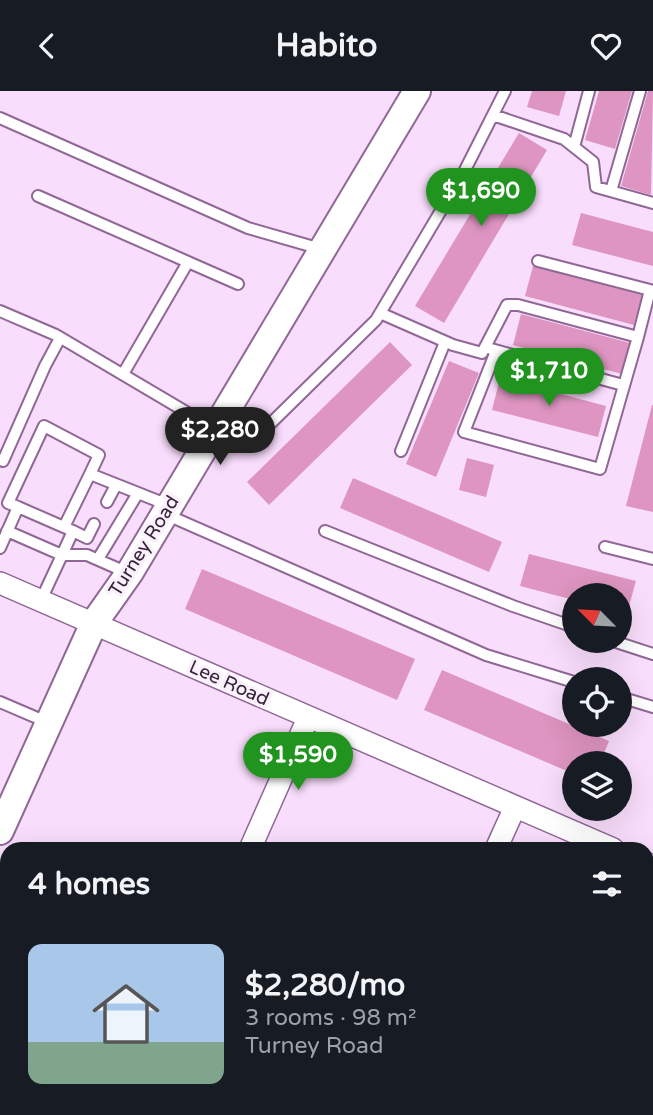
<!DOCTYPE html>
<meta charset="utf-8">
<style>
:root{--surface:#171b24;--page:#20242c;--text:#f1f3f6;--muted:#9ea1a6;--line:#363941;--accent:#21931f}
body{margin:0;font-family:"Varela Round",sans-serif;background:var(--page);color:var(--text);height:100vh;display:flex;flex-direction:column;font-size:26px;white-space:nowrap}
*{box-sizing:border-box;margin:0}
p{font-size:23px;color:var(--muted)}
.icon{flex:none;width:38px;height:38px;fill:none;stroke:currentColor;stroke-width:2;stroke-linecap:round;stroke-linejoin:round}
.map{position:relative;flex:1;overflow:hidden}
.details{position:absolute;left:0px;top:751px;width:654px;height:275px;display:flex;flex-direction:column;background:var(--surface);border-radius:21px 21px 0 0;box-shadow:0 7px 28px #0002}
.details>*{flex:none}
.needle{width:46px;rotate:294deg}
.controls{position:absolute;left:562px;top:492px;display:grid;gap:14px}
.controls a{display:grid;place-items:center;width:70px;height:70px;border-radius:50%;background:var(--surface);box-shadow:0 7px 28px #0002;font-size:35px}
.price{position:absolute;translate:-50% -60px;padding:0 16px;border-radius:24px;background:var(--accent);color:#fff;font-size:23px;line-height:46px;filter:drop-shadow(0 2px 4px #0008)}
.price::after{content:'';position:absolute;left:50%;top:42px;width:21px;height:16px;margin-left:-10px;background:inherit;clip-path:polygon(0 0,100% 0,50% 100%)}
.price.selected{background:#222;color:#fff}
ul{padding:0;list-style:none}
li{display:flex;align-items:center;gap:21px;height:175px;padding:0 28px}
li+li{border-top:2px solid var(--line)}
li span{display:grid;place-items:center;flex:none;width:196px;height:140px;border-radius:14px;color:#555}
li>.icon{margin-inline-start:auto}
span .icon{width:84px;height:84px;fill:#fffc;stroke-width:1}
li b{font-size:30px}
h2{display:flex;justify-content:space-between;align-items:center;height:84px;padding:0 28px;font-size:30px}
header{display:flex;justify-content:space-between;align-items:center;height:91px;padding:0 28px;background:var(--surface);font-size:32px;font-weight:700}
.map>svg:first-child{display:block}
.building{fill:#de95c1}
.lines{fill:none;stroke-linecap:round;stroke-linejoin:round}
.service-casing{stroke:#906796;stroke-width:14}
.minor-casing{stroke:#906796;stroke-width:24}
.tertiary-casing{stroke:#906796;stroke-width:30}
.service{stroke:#fff;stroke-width:10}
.minor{stroke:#fff;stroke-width:21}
.tertiary{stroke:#fff;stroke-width:26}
.labels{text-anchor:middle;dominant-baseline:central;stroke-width:7;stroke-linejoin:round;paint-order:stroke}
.street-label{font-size:19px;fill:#352438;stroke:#fbf1fc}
</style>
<header><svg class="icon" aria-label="back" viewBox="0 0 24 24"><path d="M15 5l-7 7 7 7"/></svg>Habito<svg class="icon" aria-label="heart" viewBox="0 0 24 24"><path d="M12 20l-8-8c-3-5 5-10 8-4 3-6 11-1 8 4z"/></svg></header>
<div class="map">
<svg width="653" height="1024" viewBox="0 0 653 1024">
<rect width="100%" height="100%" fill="#f9ddfc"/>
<path class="building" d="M532 0H566L559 25 527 16Z
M599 0H632L615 58 585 49Z
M648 0H653L651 104 621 95Z
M519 42 547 59 444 232 415 215Z
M581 122 653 141V175L572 154Z
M533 175 642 204 634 234 525 205Z
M521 223 630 252 622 283 513 254Z
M390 251 412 274 269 414 247 391Z
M449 270 479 282 436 386 406 373Z
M500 287 606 315 598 346 492 319Z
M652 314H653V421L626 415Z
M467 367 494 374 486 406 459 399Z
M353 387 502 451 489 481 340 417Z
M529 463 636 490 627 522 620 520V504H574V509L520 495Z
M202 478 415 568 397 609 185 518Z
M442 579 609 650 600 672H574V683L424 619Z
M649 817 653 819V848L648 845Z
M557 1018H586L584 1024H570Z"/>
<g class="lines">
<g class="service-casing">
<path id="service" d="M493 24 564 48 593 71 596 96 653 112
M0 27 248 137 321 158
M574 56 589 0
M611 100 640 0
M38 105 188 171 123 283
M538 170 650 199
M188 171 238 193
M0 220 56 244 215 338
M380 222 453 254 482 262 507 214H518L638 246 650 199 653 200
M491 258 623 294
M496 260 464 341 600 378 638 246
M225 321 249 333 269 334 376 229 465 79 505 0
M401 360 445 251
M3 370 45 275 60 247
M107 411 116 394
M18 416 8 412 44 335 99 364 90 383
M165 423 486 564 574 591
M64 436 90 383 138 402
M73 440 87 447 94 433
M325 440 513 515 574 536
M605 456 653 468
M0 457 18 416 73 440 62 464 7 440
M98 468 138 402 168 414
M41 509 62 464H87L128 482
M613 550 653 563
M620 606 653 616
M0 611 49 632"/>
</g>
<g class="minor-casing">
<path id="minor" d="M0 492 613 758
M250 758 308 627
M496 758 515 716
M648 773 653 775
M648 985 653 973
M132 1024 134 1018
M379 1024 381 1018
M630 1024 633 1018"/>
</g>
<g class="tertiary-casing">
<path id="tertiary" d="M0 740 94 532 130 481 417 0"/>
</g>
<use href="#service" class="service"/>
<use href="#minor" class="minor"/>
<use href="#tertiary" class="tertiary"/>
</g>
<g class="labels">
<g class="street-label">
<text transform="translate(144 455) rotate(-58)">Turney Road</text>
<text transform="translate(229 592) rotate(24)">Lee Road</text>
</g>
</g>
</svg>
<div class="controls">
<a><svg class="needle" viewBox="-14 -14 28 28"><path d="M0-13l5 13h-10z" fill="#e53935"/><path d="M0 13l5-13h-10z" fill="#9ea1a6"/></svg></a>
<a><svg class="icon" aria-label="locate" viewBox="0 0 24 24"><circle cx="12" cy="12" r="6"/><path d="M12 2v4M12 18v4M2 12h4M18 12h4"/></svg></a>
<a><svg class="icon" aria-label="layers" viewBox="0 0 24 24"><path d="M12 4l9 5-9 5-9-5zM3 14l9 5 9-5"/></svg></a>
</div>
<b class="price" style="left:481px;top:137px">$1,690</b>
<b class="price" style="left:549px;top:317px">$1,710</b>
<b class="price selected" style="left:220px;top:376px">$2,280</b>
<b class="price" style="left:298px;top:701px">$1,590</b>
<section class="details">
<h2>4 homes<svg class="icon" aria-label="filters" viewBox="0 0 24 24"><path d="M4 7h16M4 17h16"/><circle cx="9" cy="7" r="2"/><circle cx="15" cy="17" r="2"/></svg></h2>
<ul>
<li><span style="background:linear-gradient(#a9c7e8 70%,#7fa58c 0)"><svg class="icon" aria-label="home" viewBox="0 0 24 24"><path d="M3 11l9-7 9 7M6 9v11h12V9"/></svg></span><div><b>$2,280/mo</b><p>3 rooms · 98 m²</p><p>Turney Road</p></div></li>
</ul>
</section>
</div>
